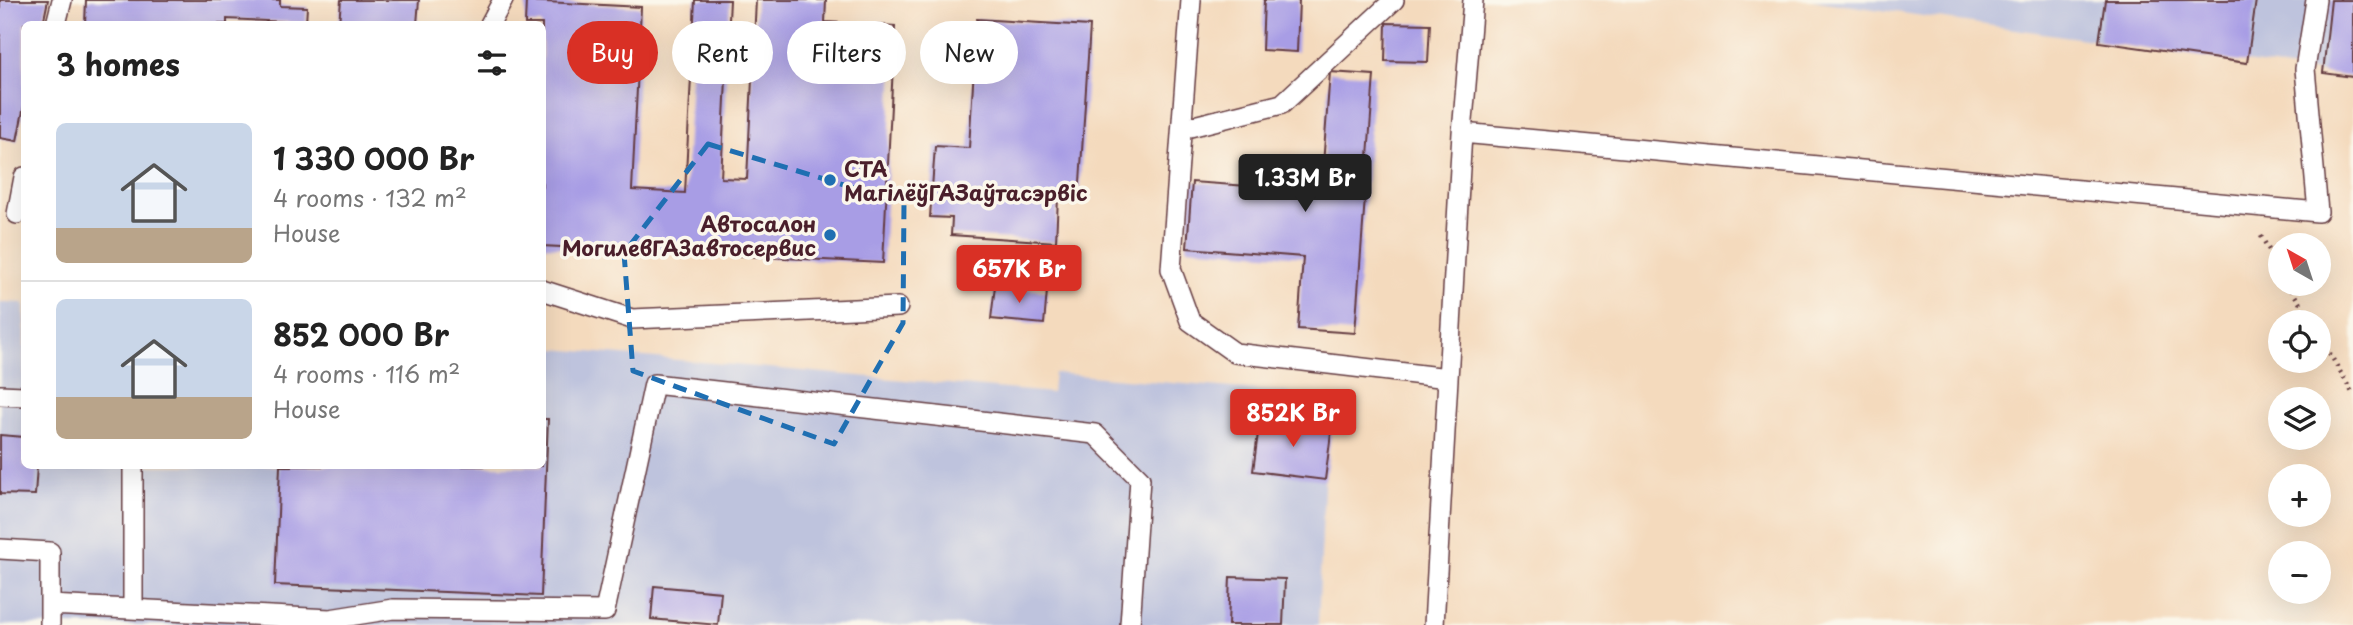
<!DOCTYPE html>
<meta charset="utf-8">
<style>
:root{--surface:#fff;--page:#f6f6f6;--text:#222;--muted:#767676;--line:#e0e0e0;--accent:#d93025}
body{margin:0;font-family:"Playpen Sans",sans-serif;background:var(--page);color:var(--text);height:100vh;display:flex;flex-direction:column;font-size:26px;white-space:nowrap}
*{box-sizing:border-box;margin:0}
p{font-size:23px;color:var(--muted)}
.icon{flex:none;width:38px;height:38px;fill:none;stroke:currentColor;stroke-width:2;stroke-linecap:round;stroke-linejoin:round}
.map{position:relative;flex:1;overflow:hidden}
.sheet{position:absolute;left:21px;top:21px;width:525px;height:448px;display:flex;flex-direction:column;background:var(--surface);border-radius:10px;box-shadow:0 7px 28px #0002}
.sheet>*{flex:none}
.guide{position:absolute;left:567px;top:21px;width:665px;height:63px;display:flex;gap:14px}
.needle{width:46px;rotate:321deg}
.controls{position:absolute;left:2268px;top:233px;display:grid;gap:14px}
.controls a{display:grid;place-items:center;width:63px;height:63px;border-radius:50%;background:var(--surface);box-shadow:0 7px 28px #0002;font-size:35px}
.price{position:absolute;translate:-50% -60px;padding:0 16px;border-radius:7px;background:var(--accent);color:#fff;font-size:23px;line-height:46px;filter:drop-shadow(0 2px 4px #0008)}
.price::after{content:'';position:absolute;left:50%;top:42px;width:21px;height:16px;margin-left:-10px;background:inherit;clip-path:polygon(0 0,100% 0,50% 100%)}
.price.active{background:#222;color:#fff}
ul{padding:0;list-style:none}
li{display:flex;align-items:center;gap:21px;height:175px;padding:0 35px}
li+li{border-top:2px solid var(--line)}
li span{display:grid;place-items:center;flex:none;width:196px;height:140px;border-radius:10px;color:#555}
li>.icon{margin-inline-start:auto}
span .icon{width:84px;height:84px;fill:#fffc;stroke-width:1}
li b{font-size:30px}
h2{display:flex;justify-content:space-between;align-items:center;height:84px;padding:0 35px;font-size:30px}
.tag{padding:0 24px;border-radius:32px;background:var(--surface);box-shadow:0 7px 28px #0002;font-size:24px;line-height:63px}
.tag.active{background:var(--accent);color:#fff}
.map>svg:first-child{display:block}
.industrial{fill:#bec3dd}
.building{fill:#a89de5}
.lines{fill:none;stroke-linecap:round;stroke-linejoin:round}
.lane-casing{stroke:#643b41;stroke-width:22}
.path{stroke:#643b41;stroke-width:4.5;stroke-dasharray:2 5;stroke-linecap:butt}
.lane{stroke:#fff;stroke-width:19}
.marked{fill:none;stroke:#1f6fb2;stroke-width:5;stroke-dasharray:14 9;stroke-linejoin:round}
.poi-dot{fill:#1f6fb2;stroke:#fbf7ec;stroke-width:2.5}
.labels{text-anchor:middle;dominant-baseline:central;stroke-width:7;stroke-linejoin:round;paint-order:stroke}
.poi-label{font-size:21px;font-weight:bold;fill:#4a1f2b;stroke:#fbf7ec;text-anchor:start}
</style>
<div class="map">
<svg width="2353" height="625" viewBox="0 0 2353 625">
<rect width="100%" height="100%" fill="#fbf7ec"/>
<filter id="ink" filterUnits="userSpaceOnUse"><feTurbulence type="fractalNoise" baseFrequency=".0143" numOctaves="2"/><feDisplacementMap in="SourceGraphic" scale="14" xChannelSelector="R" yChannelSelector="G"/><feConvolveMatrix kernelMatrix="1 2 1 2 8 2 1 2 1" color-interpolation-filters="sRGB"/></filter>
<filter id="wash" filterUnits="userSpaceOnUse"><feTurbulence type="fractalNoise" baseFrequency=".00686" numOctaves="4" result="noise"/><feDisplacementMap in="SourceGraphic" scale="28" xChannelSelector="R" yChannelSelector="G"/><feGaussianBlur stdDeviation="1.57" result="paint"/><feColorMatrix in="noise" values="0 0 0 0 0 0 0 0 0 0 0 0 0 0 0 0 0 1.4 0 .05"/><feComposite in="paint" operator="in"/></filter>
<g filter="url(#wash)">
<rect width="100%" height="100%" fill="#f4dabd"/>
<path class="industrial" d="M1811 0H2353L2323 73Z
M0 302 24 303V466H542L543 348 1052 393 1054 373 1328 396 1318 625H0Z"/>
<g id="blocks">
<path class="building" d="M0 0H48L43 24H24V106L17 141 0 138Z
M86 0H280V6L307 7 306 23 227 19V24H85Z
M341 0H419L417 24H339Z
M695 0H730L721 178 747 179 756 0H826L825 22 895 26 883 263 542 246V24H525L526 1 641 7 632 190 685 193Z
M1264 0H1299L1297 52 1262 50Z
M2105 0H2256L2247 63 2099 42Z
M2331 0H2353V77L2323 73Z
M977 19 1090 26 1079 198 1058 197 1056 242 951 235 952 218 930 217 935 146 969 148Z
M1386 23 1430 24 1428 62 1385 61Z
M1330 72 1374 75 1355 333 1298 329 1303 257 1187 248 1192 182 1321 191Z
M995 286 1047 291 1044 324 991 319Z
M1260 418 1332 426 1325 480 1253 471Z
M542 419H548L541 596 275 585 280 466H542Z
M0 435 24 437V466H37L35 495 0 494Z
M1230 577 1285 579 1283 625H1228Z
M654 586 721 592 718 625 651 619Z"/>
</g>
</g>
<g filter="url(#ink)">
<use href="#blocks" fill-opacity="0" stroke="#643b41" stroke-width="2"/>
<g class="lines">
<g class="lane-casing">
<path id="lane" d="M1191 0 1171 269 1190 321 1235 353 1448 378
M56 24 62 0
M490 24 503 0
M1182 129 1282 104 1394 0
M1462 133 2318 212 2305 69 2316 0
M17 214 24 177
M542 290 632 319 898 307
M0 395 24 396
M0 549 50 552V605
M133 609V466
M50 625V605L330 619 393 609 605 611 654 384 1095 434 1140 479 1130 625
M1434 625 1462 133 1473 0"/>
</g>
<path class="path" d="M2261 236 2280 269
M2288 284 2311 322
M2319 335 2353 394"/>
<use href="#lane" class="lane"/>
</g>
</g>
<path class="marked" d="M708 144 904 203 903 323 834 444 633 371 624 253Z"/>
<g class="poi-dot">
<circle cx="830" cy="180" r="7"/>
<circle cx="830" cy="235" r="7"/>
</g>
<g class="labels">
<g class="poi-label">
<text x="844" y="168">СТА<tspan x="844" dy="24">МагілёўГАЗаўтасэрвіс</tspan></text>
<text x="816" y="223" text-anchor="end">Автосалон<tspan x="816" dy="24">МогилевГАЗавтосервис</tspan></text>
</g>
</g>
</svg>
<div class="controls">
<a><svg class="needle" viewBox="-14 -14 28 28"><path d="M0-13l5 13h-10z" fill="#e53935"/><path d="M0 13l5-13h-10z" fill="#767676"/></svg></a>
<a><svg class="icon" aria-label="locate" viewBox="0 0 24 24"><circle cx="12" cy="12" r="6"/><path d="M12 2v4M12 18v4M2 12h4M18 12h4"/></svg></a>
<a><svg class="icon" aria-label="layers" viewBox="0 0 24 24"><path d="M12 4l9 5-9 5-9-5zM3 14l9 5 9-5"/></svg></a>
<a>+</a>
<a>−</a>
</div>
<b class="price active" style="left:1305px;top:214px">1.33M Br</b>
<b class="price" style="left:1019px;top:305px">657K Br</b>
<b class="price" style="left:1293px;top:449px">852K Br</b>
<div class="guide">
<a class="tag active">Buy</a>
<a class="tag">Rent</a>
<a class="tag">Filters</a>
<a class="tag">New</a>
</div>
<section class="sheet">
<h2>3 homes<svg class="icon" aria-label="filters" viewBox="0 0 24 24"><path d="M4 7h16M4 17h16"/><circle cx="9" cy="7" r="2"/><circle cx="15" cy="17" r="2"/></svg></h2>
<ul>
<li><span style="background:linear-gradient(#c9d6e8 75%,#b9a48a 0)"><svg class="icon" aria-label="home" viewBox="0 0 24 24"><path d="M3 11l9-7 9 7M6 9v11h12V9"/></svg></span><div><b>1 330 000 Br</b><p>4 rooms · 132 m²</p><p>House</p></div></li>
<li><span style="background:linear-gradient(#c9d6e8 70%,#b9a48a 0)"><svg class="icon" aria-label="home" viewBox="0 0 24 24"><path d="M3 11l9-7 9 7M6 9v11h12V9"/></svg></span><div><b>852 000 Br</b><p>4 rooms · 116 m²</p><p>House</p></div></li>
</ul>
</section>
</div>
